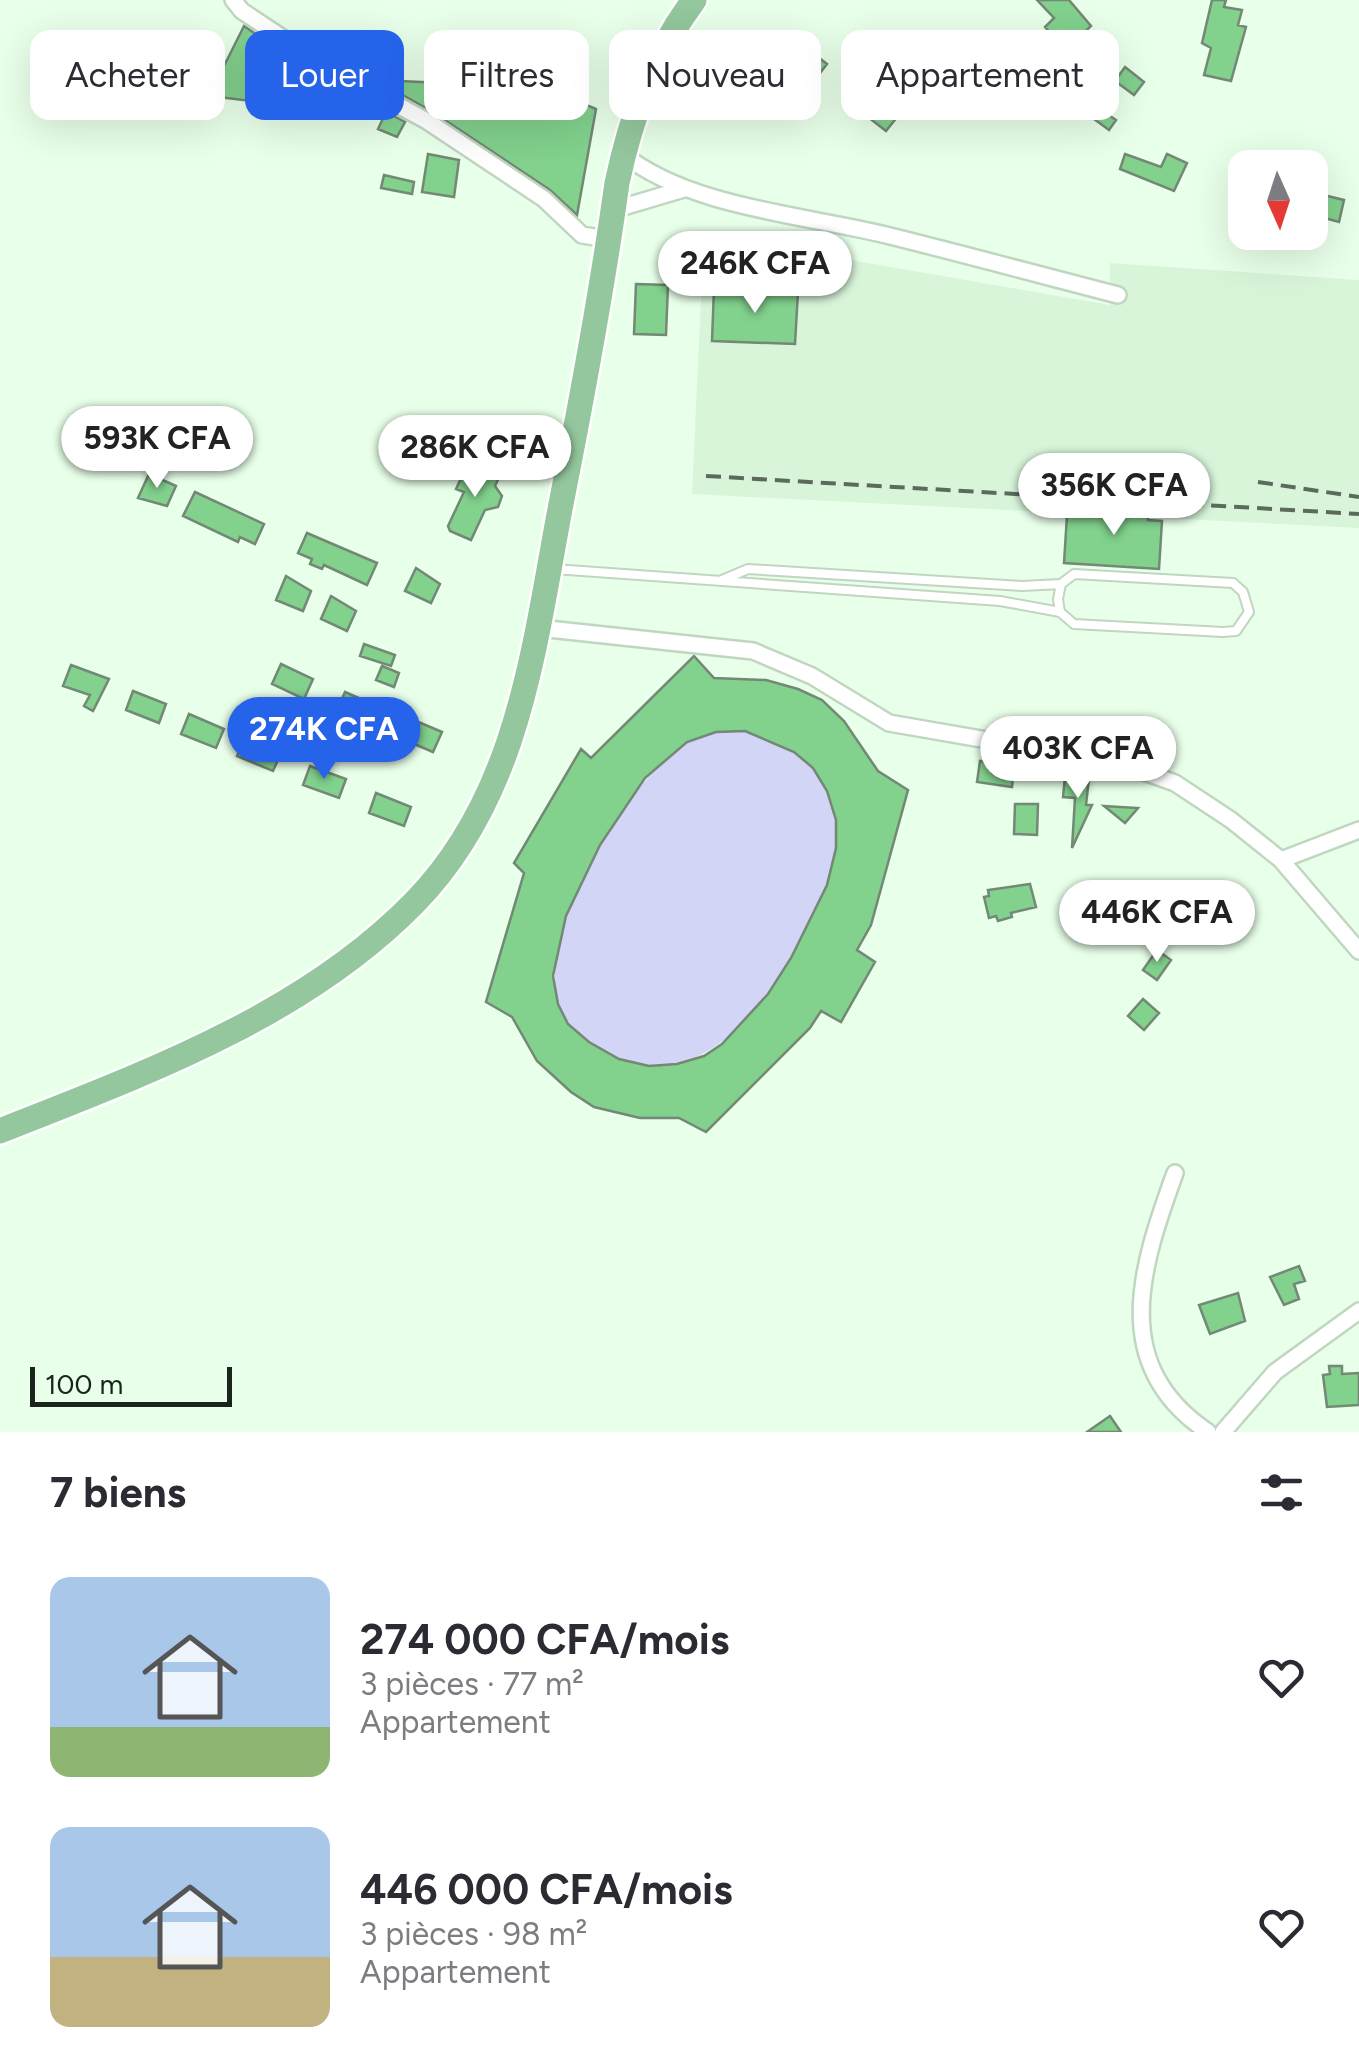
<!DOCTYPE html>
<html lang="fr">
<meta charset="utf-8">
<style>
:root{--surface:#fff;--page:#f7f7f7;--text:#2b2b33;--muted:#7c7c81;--accent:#2563eb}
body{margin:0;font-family:Figtree,sans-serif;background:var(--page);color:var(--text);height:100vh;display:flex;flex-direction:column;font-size:38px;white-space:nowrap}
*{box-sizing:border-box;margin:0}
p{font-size:32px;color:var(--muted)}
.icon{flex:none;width:55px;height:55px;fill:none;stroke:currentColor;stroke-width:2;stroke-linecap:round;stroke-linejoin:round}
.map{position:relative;height:1432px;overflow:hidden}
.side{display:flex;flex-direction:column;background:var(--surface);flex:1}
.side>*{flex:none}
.banner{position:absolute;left:30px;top:30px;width:1300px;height:90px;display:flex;gap:20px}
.needle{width:65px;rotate:177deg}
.tools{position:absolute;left:1228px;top:150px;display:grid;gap:20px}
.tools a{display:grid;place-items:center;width:100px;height:100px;border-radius:20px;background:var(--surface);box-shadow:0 10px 40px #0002;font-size:50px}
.scale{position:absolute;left:30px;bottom:25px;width:202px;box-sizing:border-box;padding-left:10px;border:5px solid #1b241c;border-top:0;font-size:28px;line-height:35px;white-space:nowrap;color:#1b241c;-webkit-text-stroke:8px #e8ffe9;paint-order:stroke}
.price{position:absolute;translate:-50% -85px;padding:0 22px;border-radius:35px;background:#fff;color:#222;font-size:32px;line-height:65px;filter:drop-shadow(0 2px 5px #0008)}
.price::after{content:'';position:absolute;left:50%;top:60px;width:30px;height:22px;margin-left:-15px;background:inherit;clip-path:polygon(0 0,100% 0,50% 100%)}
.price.on{background:var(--accent);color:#fff}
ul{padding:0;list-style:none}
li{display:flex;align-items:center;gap:30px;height:250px;padding:0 50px}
li span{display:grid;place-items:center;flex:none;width:280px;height:200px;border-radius:20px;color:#555}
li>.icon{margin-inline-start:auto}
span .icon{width:120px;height:120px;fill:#fffc;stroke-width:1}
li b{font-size:42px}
h2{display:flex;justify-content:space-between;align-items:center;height:120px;padding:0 50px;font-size:42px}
.chip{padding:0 35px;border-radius:20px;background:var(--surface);box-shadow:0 10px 40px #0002;font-size:35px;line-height:90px}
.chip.on{background:var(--accent);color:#fff}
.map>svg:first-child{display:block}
.built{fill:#d8f5da}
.green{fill:#d3d5f6}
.building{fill:#82d18d;stroke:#738875;stroke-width:2.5;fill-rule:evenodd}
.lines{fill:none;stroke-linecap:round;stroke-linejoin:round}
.service-casing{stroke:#c0d6c1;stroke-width:12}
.minor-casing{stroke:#c0d6c1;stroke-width:20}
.primary-casing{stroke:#fff;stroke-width:30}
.service{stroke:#fff;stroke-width:8}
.minor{stroke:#fff;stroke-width:15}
.primary{stroke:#94c79d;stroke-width:25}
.rail{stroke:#5c6a5d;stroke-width:4;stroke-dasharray:15 8;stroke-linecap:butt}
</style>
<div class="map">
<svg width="1359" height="1432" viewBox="0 0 1359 1432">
<rect width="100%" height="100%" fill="#e8ffe9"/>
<path class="built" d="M752 243 1110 305V263L1359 280V528L692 494 702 277 720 251Z"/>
<path class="green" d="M745 731C768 739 793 748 811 766 831 787 840 824 836 852 830 884 814 914 799 943 753 1032 671 1116 575 1030 508 970 626 780 686 743 703 732 725 732 745 731Z"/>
<path class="building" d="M1037 0H1069L1091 26 1066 50 1045 27 1054 18Z
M1212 0H1226L1224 7 1242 10 1238 25 1246 27 1231 81 1204 75 1211 48 1202 43Z
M244 26 298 63 291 77 320 88 311 114 285 105 209 96Z
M992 33 997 45 978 53 973 41Z
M809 50 827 64 814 81 795 67Z
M1067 51 1083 69 1058 93 1041 75Z
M1125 67 1144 82 1134 95 1115 81Z
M376 80 445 83 514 99 543 86 596 109 577 215 550 190 433 112Z
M880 102 898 116 886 131 868 117Z
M1101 110 1116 120 1109 130 1094 119Z
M386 112 405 122 397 137 378 129Z
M428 154 459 160 454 197 422 192Z
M1125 154 1161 167 1167 154 1187 163 1174 191 1120 169Z
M384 175 414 182 412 194 381 188Z
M1315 193 1344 200 1339 222 1310 214Z
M636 284 668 285 666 335 634 334Z
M714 288 798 292 795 344 712 341Z
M478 462 501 473 495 486 502 496 498 507 485 510 471 540 450 531 448 526 464 492 456 489 464 472 472 475Z
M149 474 176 486 167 506 138 498Z
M195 492 264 524 255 544 240 537 238 542 183 516Z
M1095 505 1149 508 1148 520 1162 521 1159 569 1064 563 1067 515 1094 517Z
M307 533 377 563 367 585 324 565 322 569 310 564 312 559 298 553Z
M416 568 440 584 431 603 405 591Z
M286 576 311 591 303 611 276 600Z
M331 596 356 611 347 631 321 619Z
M364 644 395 655 391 666 360 656Z
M694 656 714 678 766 680 798 689 822 700 844 721 878 771 908 790 871 925 857 950 875 962 841 1022 821 1011 810 1028 706 1132 679 1118H640L594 1107 571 1092 537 1061 512 1017 486 1002 524 873 514 863 581 749 591 758ZM745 731 794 752 813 768 827 791 836 820V848L827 885 791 958 768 994 722 1044 704 1056 677 1064 649 1066 619 1059 589 1042 568 1024 558 1004 553 976 566 916 600 845 645 778 687 742 716 732Z
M281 664 313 679 304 699 272 684Z
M71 665 109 679 93 711 84 706 90 695 63 686Z
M382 666 399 673 394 687 376 680Z
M133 691 166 704 159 723 126 710Z
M345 692 377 706 367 728 335 715Z
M189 714 224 729 216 748 181 734Z
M409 718 442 732 433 752 400 738Z
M245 738 281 753 273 771 237 756Z
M980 761 1014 766 1012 787 977 782Z
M310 766 346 779 339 798 303 785Z
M1065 777 1089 778 1086 805H1092L1072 848 1075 798 1063 797Z
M376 793 411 807 404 826 369 813Z
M1015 804H1038L1037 835 1014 834Z
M1104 806 1138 808 1125 823Z
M1030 884 1036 907 1011 913 1012 917 998 921 996 916 989 918 984 897 989 896 988 890Z
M1157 950 1171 960 1157 980 1143 970Z
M1143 999 1159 1013 1144 1030 1128 1016Z
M1299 1266 1305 1281 1294 1284 1299 1299 1284 1305 1270 1277Z
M1238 1293 1245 1321 1210 1334 1199 1305Z
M1329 1366H1342V1374L1359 1373V1405L1327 1407 1323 1375 1330 1374Z
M1110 1416 1121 1432H1087Z"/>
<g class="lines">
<g class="service-casing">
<path id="service" d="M554 569 1000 601 1060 612 1074 624 1223 632 1236 631 1249 612 1243 592 1233 583 1074 574 1061 584 1022 586 748 569 722 580
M1060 612 1058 599 1061 584"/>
</g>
<g class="minor-casing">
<path id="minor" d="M233 0 242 11 325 66 427 121 544 199 582 235 607 239
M623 154C689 207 804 215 886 235 963 254 1040 275 1118 295
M613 210 684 189
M539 628 753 651 812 676 889 723 1119 763 1175 783 1231 820 1281 860 1359 951
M1281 860 1359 830
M1175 1173C1141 1267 1108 1365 1208 1432
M1223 1432 1275 1372 1359 1311"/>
</g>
<g class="primary-casing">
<path id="primary" d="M0 1131C144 1074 304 1016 415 902 520 794 534 645 561 504 582 398 602 291 617 183 631 117 653 55 694 0"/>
</g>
<use href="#service" class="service"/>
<use href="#minor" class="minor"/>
<use href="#primary" class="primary"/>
<path class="rail" d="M706 476 1359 514
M1258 482 1359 497"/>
</g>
</svg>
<div class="tools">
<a><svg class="needle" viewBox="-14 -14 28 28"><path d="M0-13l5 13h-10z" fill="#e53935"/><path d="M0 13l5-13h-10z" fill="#7c7c81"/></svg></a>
</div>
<div class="scale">100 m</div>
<b class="price" style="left:755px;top:316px">246K CFA</b>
<b class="price" style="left:157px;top:491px">593K CFA</b>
<b class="price" style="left:475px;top:500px">286K CFA</b>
<b class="price" style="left:1114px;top:538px">356K CFA</b>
<b class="price on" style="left:324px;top:782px">274K CFA</b>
<b class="price" style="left:1078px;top:801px">403K CFA</b>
<b class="price" style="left:1157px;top:965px">446K CFA</b>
<div class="banner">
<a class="chip">Acheter</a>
<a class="chip on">Louer</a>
<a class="chip">Filtres</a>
<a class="chip">Nouveau</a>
<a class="chip">Appartement</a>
</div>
</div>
<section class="side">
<h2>7 biens<svg class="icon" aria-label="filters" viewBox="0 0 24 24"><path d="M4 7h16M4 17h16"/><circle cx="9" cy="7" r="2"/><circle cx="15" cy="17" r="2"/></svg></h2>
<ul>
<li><span style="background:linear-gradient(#a9c7e8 75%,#8fb573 0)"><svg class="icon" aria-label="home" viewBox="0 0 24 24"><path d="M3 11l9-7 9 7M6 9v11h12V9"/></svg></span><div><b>274 000 CFA/mois</b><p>3 pièces · 77 m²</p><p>Appartement</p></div><svg class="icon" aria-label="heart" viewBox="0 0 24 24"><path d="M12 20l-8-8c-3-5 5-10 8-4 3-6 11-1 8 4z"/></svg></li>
<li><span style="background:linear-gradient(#a9c7e8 65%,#c2b280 0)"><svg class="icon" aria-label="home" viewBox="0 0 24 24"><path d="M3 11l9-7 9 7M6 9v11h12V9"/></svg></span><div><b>446 000 CFA/mois</b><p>3 pièces · 98 m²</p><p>Appartement</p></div><svg class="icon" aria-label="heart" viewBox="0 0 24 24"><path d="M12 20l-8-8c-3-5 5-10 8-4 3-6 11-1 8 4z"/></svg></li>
</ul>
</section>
